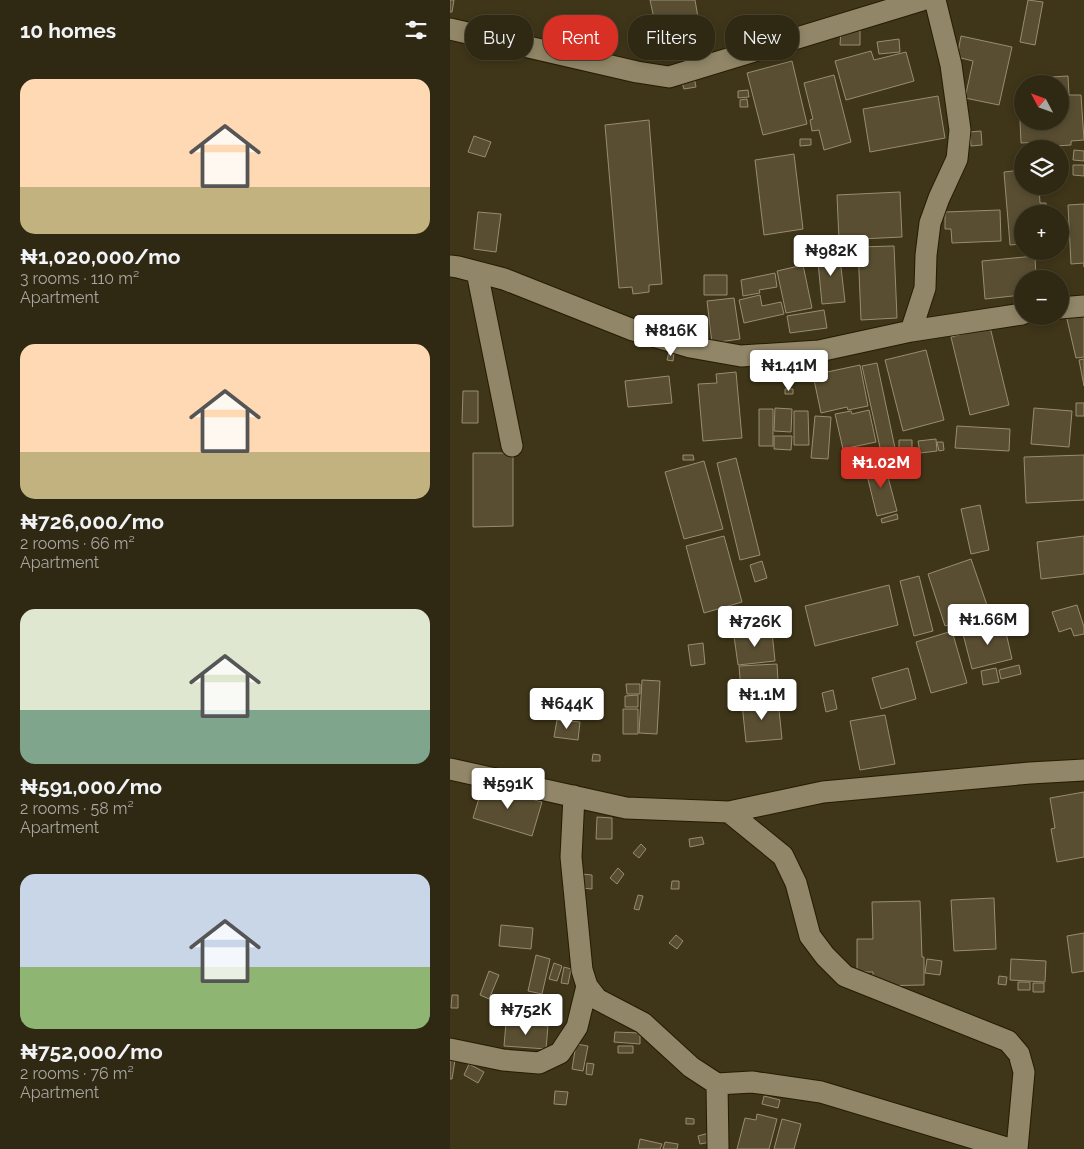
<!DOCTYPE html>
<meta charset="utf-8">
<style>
:root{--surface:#2f2813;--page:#37301c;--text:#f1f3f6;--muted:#a7a6a0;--line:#4a4433;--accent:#d93025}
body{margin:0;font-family:Raleway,sans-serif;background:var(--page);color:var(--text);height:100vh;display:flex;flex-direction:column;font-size:19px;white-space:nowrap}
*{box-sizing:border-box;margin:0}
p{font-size:16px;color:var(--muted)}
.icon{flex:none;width:28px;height:28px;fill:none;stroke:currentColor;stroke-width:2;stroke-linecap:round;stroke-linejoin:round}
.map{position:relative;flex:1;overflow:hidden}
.sheet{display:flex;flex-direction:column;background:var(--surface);width:450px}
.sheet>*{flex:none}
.guide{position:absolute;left:15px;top:15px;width:475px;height:45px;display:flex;gap:10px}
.needle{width:32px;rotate:311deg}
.tools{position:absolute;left:564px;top:75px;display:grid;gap:10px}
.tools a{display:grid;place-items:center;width:55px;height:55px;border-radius:50%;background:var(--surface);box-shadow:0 2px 8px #0003,0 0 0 1px var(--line);font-size:25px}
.price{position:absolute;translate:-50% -42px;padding:0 11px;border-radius:5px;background:#fff;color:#222;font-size:16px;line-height:32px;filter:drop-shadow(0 1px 2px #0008)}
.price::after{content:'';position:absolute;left:50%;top:30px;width:15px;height:11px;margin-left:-8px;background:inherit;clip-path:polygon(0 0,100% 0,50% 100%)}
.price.current{background:var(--accent);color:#fff}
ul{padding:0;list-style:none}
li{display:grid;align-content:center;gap:10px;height:265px;padding:0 20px}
li span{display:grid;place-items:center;height:155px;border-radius:15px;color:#555}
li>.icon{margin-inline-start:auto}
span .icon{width:90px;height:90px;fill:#fffc;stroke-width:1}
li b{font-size:21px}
h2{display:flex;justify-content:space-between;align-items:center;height:60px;padding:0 20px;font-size:21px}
.pill{padding:0 18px;border-radius:20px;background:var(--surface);box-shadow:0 2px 8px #0003,0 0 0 1px var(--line);font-size:18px;line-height:45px}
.pill.current{background:var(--accent);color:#fff}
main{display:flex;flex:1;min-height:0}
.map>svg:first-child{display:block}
.building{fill:#594e32;stroke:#988d6e}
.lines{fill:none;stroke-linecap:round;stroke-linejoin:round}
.minor-casing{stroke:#261c01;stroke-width:23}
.minor{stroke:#918667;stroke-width:21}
</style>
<main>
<section class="sheet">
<h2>10 homes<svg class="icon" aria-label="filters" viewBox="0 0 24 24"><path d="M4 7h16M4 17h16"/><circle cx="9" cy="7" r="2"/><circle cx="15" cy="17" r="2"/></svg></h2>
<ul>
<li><span style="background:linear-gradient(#ffd9b3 70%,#c2b280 0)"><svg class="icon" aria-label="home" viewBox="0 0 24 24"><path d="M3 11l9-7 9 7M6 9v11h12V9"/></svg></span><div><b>₦1,020,000/mo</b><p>3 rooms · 110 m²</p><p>Apartment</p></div></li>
<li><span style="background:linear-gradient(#ffd9b3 70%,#c2b280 0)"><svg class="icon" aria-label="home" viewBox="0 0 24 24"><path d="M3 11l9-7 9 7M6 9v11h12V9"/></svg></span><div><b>₦726,000/mo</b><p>2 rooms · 66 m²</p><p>Apartment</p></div></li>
<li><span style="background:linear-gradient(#dfe7d0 65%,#7fa58c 0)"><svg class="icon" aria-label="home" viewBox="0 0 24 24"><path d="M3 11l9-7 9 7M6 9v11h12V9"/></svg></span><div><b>₦591,000/mo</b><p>2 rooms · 58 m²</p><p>Apartment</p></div></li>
<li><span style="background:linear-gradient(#c9d6e8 60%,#8fb573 0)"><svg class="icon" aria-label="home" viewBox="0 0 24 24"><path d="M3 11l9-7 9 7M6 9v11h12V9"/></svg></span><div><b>₦752,000/mo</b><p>2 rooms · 76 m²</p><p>Apartment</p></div></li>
</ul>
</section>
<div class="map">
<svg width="634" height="1149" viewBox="0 0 634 1149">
<rect width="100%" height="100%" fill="#3f3519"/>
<path class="building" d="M0 0H4L2 12H0Z
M200 0H245L249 23 207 32Z
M578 0 593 2 585 45 570 42Z
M391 30H410V45H390Z
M511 36 562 47 549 105 515 98 523 61 507 57Z
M449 39 450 52 429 54 427 42Z
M421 51 424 60 456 52 464 81 396 100 385 61Z
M342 61 357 124 313 135 297 73Z
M384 75 401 142 374 150 369 130 362 131 360 120 363 119 354 83Z
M618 76 619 95H631L634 140 621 141V145L591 147V142L571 143 569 98H572V121H610V84H584V78Z
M244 77 246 87 234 89 231 79Z
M298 90 299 97 288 98V91Z
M488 96 495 138 420 152 413 109Z
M297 99 298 107H290V100Z
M199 120 212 284 199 285V292L183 294 182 287 169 288 155 125Z
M531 131 532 145 521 146 520 132Z
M24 136 41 142 35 157 18 152Z
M350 139H361V145L350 146Z
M624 150 634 151V161L623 160Z
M344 154 353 229 314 235 305 160Z
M623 165H634V176L623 175Z
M572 170V186H589L590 203H596L597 214H572V244L560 245 554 172Z
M450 192 452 237 389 240 387 195Z
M634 204V267V263L621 264 618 205Z
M550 210 551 241 502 243 501 229H495V212Z
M28 212 51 214 46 252 24 249Z
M444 246 447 318 411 320 408 247Z
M389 250 395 302 372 304 367 252Z
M585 256 586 279H572V295L535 299 532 261Z
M353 265 362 308 336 313 327 271Z
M325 273 327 287 309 290 310 293 293 296 291 280Z
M254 275H277V295H254Z
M310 295 312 306 331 302 334 314 294 323 289 300Z
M284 298 290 339 262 343 257 301Z
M374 310 377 328 340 333 337 316Z
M634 311V357L626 358 616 315Z
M540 327 559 405 520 415 501 337Z
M476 350 494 420 453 431 435 360Z
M219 352 224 353 223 361 217 360Z
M634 359V386L629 360Z
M427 363 445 448 431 452 412 366Z
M410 365 418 406 398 410 397 407 371 413 363 375Z
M286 372 292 438 253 441 248 384 267 383 266 374Z
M219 376 222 403 178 407 175 381Z
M335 389H343V394H335Z
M13 391H28V423H12Z
M626 403H634V416H626Z
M325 408 342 409 341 432 324 431Z
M584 408 622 411 619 447 581 444Z
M309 409H323V446H309Z
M419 410 426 442 393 449 385 414 401 411 402 414Z
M344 411H358L359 445H344Z
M365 416 381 417 378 459 361 458Z
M507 426 560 429 559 451 505 448Z
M324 436H342L341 450 324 449Z
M486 439 487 451 470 453 468 441Z
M449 440H462V452H449Z
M487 442H493L494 450 489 451Z
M23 453H63V526L23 527Z
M233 455H243L244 460H233Z
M634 455V500L576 503 574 457Z
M286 458 310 555 290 560 267 463Z
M254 461 273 529 234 539 215 472Z
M434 462 447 511 427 516 415 467Z
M530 505 539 550 521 554 511 509Z
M447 514 448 519 432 523 431 519Z
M274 536 292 602 254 613 236 546Z
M634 536V574L591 579 587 542Z
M521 559 539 611 495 626 478 574Z
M312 561 317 578 305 582 300 565Z
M469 576 483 631 464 636 450 581Z
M439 585 448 625 365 646 355 606Z
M627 605 634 627V634L624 636 621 628 609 632 602 612Z
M554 624 562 659 522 669 513 634Z
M502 631 517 683 481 693 466 642Z
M322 632 325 661 288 665 284 636Z
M253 643 255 664 241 666 238 645Z
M327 664 329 699 292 702 289 666Z
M569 665 571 674 551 679 549 670Z
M458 668 466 699 431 709 422 678Z
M546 668 549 682 533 685 531 671Z
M192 680 210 681 207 734 189 733Z
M176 684H190V694H177Z
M383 690 387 709 376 712 372 693Z
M188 695V707H175V696Z
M328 700 332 739 296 742 292 704Z
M173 709H188V734H173Z
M435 715 445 764 410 770 400 721Z
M107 720 130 722 128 740 104 737Z
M143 754 150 755V761H142Z
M33 785 92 802 82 836 23 818Z
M634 792V857L607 862 601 829 605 828 600 798Z
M147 817 162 818V839H146Z
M252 837 254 844 240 847 239 839Z
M191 844 196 849 189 858 183 853Z
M168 868 174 874 167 884 160 878Z
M132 874 142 875V889L131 888Z
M222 881H229V889H221Z
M188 895 193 896 189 910 184 909Z
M544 898 546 949 504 951 501 900Z
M470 901 472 957H474V985L423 986V972H407V939H423L422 902Z
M51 925 83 928 81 949 49 946Z
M634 933V971L622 973 617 936Z
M226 935 233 941 227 949 219 943Z
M86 955 100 959 92 994 78 991Z
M477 959 492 961 490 975 475 973Z
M561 959 596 961 595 982 560 980Z
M104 963 112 966 107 981 99 979Z
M114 967 121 969 118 984 111 983Z
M39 971 49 975 39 999 30 995Z
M549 976 557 977 556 985 548 984Z
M568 982H580V990H568Z
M583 983H594V992H583Z
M2 995H8V1008H1Z
M56 1023 98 1026 96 1049 54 1046Z
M165 1032 190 1033V1044L164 1042Z
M126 1044 138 1046 133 1071 122 1069Z
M168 1046H183V1053H168Z
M0 1059 5 1060 2 1079H0Z
M137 1063 144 1064 142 1075 136 1074Z
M19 1064 34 1072 28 1083 14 1075Z
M105 1091 118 1092 116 1105 104 1104Z
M314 1096 330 1100 328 1108 312 1104Z
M307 1114 327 1119 319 1149H287L295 1118 306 1120Z
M236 1118 244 1119V1124H236Z
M332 1119 351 1124 344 1149H324Z
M259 1133 261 1142 250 1144 248 1136Z
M190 1139 212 1144 210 1149H188Z
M215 1142 228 1144 227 1149H213Z"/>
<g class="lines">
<g class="minor-casing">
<path id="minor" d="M0 29 187 72 219 77 472 0
M0 266 8 267 54 279 183 330 240 347 291 356 369 351 461 331 572 314
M27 272 62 446
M610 308 634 306
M461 331 475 288 476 255 480 223 489 198 507 159 510 130 501 65 485 0
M0 769 176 808 279 812 373 792 580 773 634 770
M124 796 121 857 132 970 137 986 147 999 193 1023 241 1067 267 1084 302 1082 371 1092 560 1149
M279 812 333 856 346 883 360 936 375 956 395 976 558 1041 569 1054 574 1072 567 1149
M0 1049 53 1060 89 1063 110 1053 127 1027 137 986
M267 1084 268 1149"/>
</g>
<use href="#minor" class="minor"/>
</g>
</svg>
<div class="tools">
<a><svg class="needle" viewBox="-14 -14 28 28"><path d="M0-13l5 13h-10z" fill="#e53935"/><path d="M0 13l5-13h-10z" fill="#a7a6a0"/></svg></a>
<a><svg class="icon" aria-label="layers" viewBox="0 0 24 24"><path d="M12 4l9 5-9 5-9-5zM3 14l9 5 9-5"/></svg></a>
<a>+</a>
<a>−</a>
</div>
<b class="price" style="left:381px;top:277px">₦982K</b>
<b class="price" style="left:221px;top:357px">₦816K</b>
<b class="price" style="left:339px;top:392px">₦1.41M</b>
<b class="price current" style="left:431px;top:489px">₦1.02M</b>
<b class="price" style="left:538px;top:646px">₦1.66M</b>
<b class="price" style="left:305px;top:648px">₦726K</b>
<b class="price" style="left:312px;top:721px">₦1.1M</b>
<b class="price" style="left:117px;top:730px">₦644K</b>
<b class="price" style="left:58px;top:810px">₦591K</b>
<b class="price" style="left:76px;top:1036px">₦752K</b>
<div class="guide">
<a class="pill">Buy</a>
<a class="pill current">Rent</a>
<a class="pill">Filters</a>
<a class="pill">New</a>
</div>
</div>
</main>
